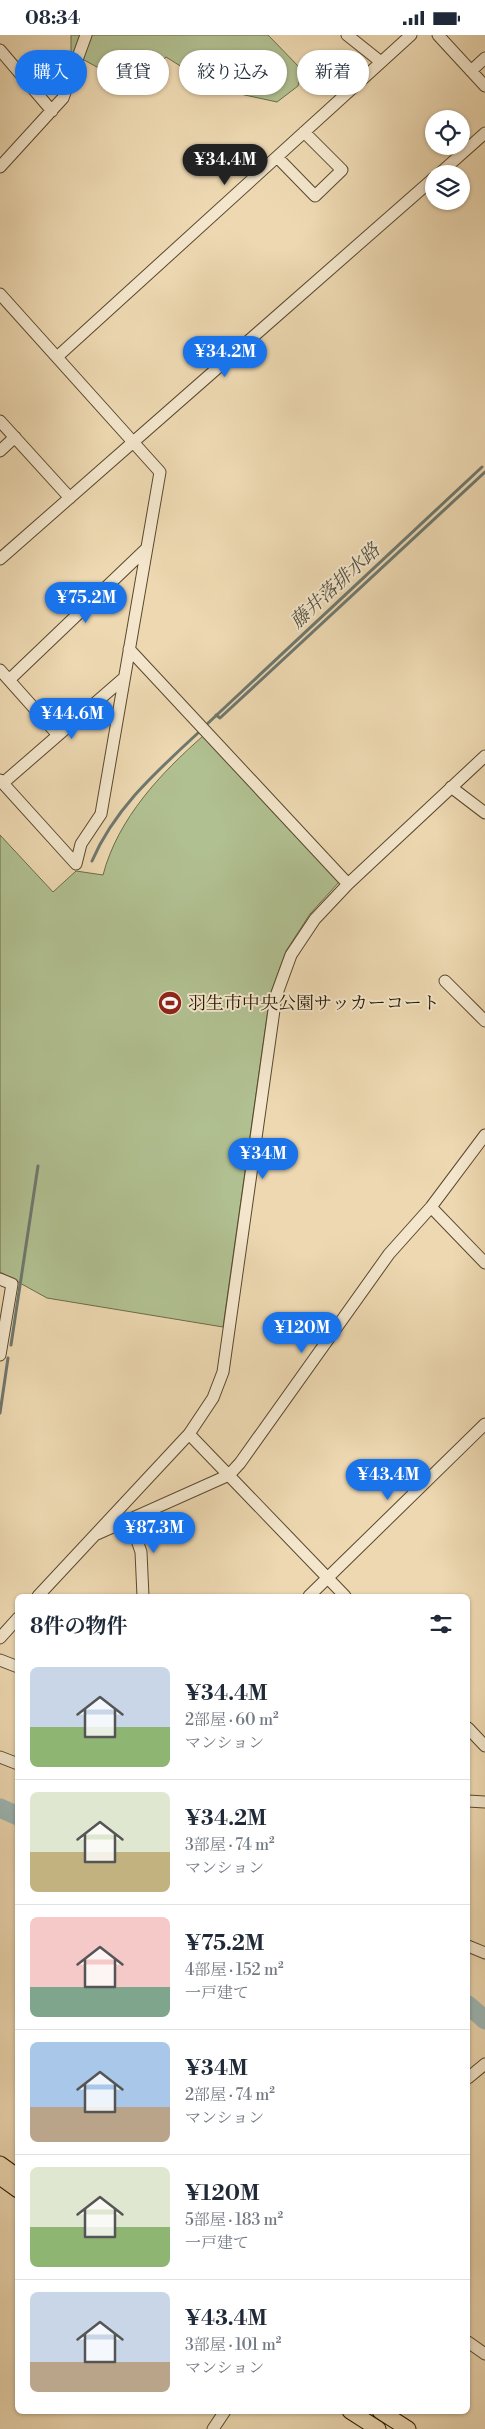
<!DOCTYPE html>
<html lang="ja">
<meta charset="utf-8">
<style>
:root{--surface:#fff;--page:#f2f2f3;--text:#1f2937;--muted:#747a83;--line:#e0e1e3;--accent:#1a73e8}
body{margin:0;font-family:"Libre Bodoni","Noto Serif JP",serif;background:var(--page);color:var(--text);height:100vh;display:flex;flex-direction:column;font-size:19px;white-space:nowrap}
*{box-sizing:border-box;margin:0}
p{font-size:16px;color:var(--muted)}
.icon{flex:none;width:28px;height:28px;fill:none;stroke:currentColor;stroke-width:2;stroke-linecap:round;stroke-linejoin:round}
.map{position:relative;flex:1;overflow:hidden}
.sheet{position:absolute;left:15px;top:1559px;width:455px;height:820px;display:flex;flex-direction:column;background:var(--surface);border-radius:8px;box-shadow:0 1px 4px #0004}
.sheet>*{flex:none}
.banner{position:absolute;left:15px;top:15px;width:455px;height:45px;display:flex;gap:10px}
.tools{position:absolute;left:425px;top:75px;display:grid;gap:10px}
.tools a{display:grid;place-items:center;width:45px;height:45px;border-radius:50%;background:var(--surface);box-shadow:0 1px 4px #0004;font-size:25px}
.price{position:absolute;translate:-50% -42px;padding:0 11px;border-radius:18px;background:var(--accent);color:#fff;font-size:16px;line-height:32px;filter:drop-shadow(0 1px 2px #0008)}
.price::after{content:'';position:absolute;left:50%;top:30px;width:15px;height:11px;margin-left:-8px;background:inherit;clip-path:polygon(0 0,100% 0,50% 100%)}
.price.current{background:#222;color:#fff}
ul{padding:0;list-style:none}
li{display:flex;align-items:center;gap:15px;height:125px;padding:0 15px}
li+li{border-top:1px solid var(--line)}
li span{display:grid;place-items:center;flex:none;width:140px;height:100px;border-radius:8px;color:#555}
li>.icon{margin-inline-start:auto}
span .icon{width:60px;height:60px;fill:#fffc;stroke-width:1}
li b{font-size:21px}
h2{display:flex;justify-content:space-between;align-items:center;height:60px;padding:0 15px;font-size:21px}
.chip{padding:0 18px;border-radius:22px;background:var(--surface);box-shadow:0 1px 4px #0004;font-size:18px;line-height:45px}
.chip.current{background:var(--accent);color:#fff}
.status{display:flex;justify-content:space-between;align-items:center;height:35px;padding:0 25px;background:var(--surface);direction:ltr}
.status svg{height:14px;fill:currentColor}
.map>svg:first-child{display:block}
.green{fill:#b1c091;stroke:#6c6c49}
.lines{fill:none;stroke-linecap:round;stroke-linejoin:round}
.stream{stroke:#6e786e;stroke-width:3}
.river{stroke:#9db8b6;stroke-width:19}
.minor-casing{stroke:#59482d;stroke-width:13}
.major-casing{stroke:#281801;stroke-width:17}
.minor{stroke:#f3e6cc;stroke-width:11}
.major{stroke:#edd8b1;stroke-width:15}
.labels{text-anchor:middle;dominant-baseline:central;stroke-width:4;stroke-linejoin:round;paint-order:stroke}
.poi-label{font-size:18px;fill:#281801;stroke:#f3e6cc;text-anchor:start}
.water-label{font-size:19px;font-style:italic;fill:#515040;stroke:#f3e6cc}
</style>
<div class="status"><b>08:34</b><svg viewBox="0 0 49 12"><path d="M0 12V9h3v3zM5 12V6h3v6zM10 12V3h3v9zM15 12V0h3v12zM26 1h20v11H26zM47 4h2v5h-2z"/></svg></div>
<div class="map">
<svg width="485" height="2394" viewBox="0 0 485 2394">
<rect width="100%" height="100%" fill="#edd8b1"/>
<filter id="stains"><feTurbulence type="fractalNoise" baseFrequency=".004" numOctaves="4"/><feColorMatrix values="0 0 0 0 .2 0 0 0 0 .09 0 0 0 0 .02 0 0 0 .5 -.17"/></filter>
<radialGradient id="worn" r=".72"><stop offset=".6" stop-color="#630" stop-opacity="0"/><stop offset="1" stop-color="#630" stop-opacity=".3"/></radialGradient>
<path class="green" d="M71 0H268L302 35 298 51 277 67 217 54 166 22 130 58 110 39 71 18Z
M203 701 339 847 310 879 286 916 270 960 223 1292 47 1263 0 1237V800L53 857 76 836 103 840C118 783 161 738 203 701Z"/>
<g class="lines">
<path class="stream" d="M216 680 220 683 485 437
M206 690 482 432
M92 826C115 773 156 737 198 698
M11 1310 38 1131
M0 1378 8 1323"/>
<path class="river" d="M0 1773 18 1781
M468 1970 485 1985"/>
<g class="minor-casing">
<path id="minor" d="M347 0 381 27
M438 0 485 51
M0 15 52 76
M471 36 485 23
M277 122 315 161 342 135 304 97
M0 132 63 63 86 0
M439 139 485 98
M0 259 160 437 101 779 81 809 76 829 0 745
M57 322 411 0
M0 386 70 463
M0 416 15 402
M0 524 434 143
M129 614 348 849
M0 635 58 700
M9 645 146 514
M3 748 124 643
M451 752 485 778
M445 946 485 986
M431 1172 485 1228
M0 1244 12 1249 0 1320
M189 1399 345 1561
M130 1485 141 1517 143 1561
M97 1499 229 1440 240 1428 389 1219 431 1172 485 1100
M38 1561 189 1399 213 1363 223 1337 276 961 291 920 315 884 348 849 485 721
M309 1561 485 1389
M0 1603 18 1583
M0 1625 18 1632
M468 1693 485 1711
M0 1722 18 1729
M468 1766 485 1767
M468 1911 485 1918
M468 2043 485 2029
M468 2307 485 2319
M213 2394 225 2376"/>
</g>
<g class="major-casing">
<path id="major" d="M0 2129 18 2142
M0 2142 18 2155
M350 2376 378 2394
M380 2376 408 2394"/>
</g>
<use href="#minor" class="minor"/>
<use href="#major" class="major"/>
</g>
<defs>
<g id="stadium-disc" transform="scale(1.25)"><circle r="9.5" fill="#8f2418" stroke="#f3e6cc"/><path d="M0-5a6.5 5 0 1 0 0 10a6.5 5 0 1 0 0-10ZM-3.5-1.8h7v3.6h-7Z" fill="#fff"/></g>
</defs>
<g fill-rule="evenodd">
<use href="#stadium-disc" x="170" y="968"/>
</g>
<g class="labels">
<g class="poi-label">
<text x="188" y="968">羽生市中央公園サッカーコート</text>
</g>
<g class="water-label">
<text transform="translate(335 551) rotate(-43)">藤井落排水路</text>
</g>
</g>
<rect width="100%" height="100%" filter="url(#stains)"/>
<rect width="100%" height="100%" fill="url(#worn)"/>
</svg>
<div class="tools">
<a><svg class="icon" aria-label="locate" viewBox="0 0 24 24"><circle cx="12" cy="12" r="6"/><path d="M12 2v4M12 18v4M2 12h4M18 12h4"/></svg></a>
<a><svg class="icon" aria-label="layers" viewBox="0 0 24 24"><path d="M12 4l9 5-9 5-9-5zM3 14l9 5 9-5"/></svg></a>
</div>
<b class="price current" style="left:225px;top:151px">¥34.4M</b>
<b class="price" style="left:225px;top:343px">¥34.2M</b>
<b class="price" style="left:86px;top:589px">¥75.2M</b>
<b class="price" style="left:72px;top:705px">¥44.6M</b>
<b class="price" style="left:263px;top:1145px">¥34M</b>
<b class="price" style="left:302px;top:1319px">¥120M</b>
<b class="price" style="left:388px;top:1466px">¥43.4M</b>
<b class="price" style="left:154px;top:1519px">¥87.3M</b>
<div class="banner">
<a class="chip current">購入</a>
<a class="chip">賃貸</a>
<a class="chip">絞り込み</a>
<a class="chip">新着</a>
</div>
<section class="sheet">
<h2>8件の物件<svg class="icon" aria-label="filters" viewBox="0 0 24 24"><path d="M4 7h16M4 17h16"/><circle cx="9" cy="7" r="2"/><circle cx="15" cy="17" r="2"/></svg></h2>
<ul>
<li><span style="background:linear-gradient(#c9d6e8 60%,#8fb573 0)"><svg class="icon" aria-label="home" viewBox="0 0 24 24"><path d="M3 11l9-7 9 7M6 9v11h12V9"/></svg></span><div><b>¥34.4M</b><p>2部屋 · 60 m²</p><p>マンション</p></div></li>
<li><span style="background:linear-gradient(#dfe7d0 60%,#c2b280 0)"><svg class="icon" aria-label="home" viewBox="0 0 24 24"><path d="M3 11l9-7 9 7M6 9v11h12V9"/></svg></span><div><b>¥34.2M</b><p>3部屋 · 74 m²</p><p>マンション</p></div></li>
<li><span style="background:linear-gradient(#f6c9c9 70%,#7fa58c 0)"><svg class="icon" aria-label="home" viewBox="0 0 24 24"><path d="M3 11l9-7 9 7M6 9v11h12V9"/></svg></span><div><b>¥75.2M</b><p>4部屋 · 152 m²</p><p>一戸建て</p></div></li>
<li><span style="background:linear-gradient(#a9c7e8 65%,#b9a48a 0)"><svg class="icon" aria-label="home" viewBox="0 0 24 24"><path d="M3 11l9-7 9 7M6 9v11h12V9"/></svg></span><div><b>¥34M</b><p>2部屋 · 74 m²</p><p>マンション</p></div></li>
<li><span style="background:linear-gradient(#dfe7d0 60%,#8fb573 0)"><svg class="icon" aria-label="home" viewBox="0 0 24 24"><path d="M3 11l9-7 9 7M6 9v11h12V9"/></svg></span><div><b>¥120M</b><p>5部屋 · 183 m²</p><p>一戸建て</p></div></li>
<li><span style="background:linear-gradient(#c9d6e8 70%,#b9a48a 0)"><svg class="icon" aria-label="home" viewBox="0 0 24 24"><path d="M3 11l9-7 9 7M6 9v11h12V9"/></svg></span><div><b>¥43.4M</b><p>3部屋 · 101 m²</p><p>マンション</p></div></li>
</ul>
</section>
</div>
